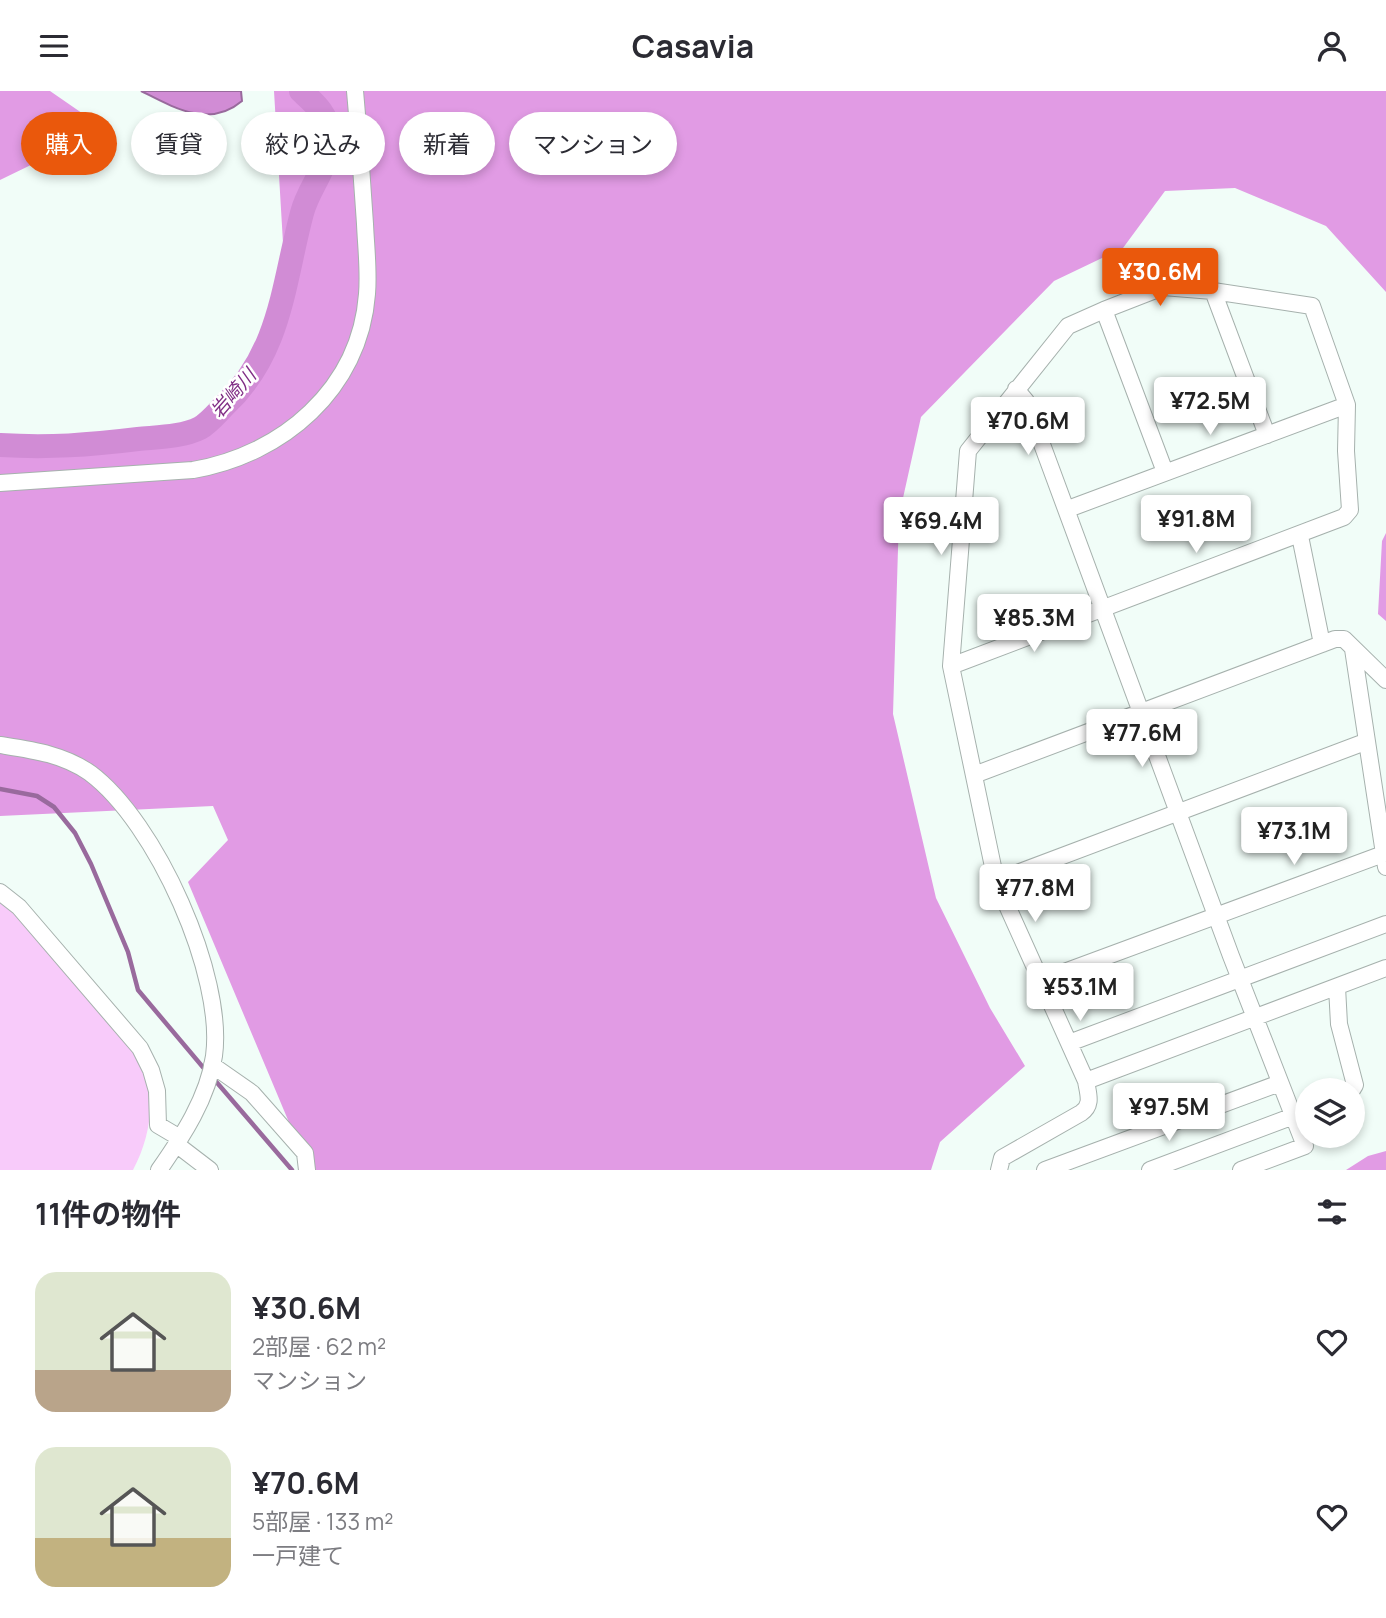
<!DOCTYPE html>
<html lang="ja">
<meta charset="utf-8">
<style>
:root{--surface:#fff;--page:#f7f7f7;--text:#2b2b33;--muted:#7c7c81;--accent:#ea580c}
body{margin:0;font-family:Manrope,"Noto Sans JP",sans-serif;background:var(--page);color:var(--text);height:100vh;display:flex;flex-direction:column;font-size:26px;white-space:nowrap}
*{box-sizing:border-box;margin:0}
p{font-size:23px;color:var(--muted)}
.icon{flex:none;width:38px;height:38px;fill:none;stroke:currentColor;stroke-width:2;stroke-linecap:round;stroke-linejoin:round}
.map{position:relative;height:1079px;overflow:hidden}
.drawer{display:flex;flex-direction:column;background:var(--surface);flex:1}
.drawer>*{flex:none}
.top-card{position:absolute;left:21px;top:21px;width:700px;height:63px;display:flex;gap:14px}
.controls{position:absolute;left:1295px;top:987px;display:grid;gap:14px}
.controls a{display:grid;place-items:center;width:70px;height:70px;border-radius:50%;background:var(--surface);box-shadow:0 4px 10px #0003;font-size:35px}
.price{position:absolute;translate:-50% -60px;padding:0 16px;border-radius:7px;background:#fff;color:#222;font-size:23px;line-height:46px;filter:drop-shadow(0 2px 4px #0008)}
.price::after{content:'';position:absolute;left:50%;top:42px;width:21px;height:16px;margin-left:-10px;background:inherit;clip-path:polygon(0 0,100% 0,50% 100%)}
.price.current{background:var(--accent);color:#fff}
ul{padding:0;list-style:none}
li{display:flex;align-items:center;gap:21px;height:175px;padding:0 35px}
li span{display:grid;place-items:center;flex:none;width:196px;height:140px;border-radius:21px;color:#555}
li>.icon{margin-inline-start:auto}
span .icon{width:84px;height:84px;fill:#fffc;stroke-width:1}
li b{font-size:30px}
h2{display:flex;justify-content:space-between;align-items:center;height:84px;padding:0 35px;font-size:30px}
.chip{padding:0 24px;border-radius:32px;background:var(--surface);box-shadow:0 4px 10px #0003;font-size:24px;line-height:63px}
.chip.current{background:var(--accent);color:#fff}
header{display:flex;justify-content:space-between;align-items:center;height:91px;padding:0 35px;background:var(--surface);font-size:32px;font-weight:700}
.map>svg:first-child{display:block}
.green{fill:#f8cbfa}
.forest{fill:#e19be4}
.water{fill:#d18cd5;stroke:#996a9d;stroke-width:2}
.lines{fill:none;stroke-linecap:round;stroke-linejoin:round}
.stream{stroke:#996a9d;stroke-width:4.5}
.river{stroke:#d18cd5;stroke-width:24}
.minor-casing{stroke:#a6b1ad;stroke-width:18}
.minor{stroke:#fff;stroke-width:16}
.labels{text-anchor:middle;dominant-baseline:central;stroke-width:5;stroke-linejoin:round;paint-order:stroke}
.water-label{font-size:19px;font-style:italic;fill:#802e85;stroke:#fff}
</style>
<header><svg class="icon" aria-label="menu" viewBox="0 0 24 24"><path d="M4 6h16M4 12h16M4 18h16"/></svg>Casavia<svg class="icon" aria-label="person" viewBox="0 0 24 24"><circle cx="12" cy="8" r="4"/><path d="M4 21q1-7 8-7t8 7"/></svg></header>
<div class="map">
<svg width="1386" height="1079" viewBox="0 0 1386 1079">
<rect width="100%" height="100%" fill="#f1fdf8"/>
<path class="green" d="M0 808 8 812C43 851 136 939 147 986 155 1017 148 1051 133 1079H0Z"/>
<path class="forest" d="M0 0H50L105 38 0 89Z
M274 0H1386V201L1326 135 1235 97 1165 100 1123 157 1054 190 921 326 899 425 893 623 936 807 990 917 1025 975 940 1051 931 1079H309L188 791 228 749 213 715 0 725V346L74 349 165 337 226 319 252 297 287 219Z
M1386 442V530L1378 523 1382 450Z
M1386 1060V1079H1346L1368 1065Z"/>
<path class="water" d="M141 0H241L242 10C209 38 173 16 141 0Z"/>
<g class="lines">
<path class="stream" d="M0 698 37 705 54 716 75 742 91 773 128 861 138 899 207 981
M213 987 292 1079"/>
<path class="river" d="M0 354C49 357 89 354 138 348 158 346 182 346 200 337 209 332 217 322 224 315 281 262 283 193 302 122 309 94 332 74 329 43 328 23 314 12 301 0"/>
<g class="minor-casing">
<path id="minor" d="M1213 200 1267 344
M1104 219 1165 381
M1016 298 1026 310 1231 865 1305 1055 1241 1079
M0 392 193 379C282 364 360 298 367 203 369 180 366 156 365 133 362 89 359 44 355 0
M1068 418 1347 314
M1300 445 1322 553
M1353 558 1386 776
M951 575 1344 426 1350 419 1346 360 1347 314 1312 215 1213 200 1163 196 1104 219 1068 235 968 360 951 575 996 790 1086 990C1088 1003 1093 1014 1081 1022L1002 1067 999 1079
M0 654C32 659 63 663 90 682 156 731 225 885 214 965 208 1007 182 1046 159 1079
M974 684 1335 548H1344L1386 589
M996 790 1365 651
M0 801 19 816 140 957 151 979 157 1000 158 1034 180 1047
M1040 890 1386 762
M1337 896 1339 933 1355 994 1352 999
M1069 952 1386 833
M212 974 252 1002 305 1062 307 1079
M1086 990 1386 877
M176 1053 210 1079
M1045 1079 1280 992
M1150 1079 1307 1020"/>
</g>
<use href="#minor" class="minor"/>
</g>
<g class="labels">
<g class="water-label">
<text transform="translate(233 302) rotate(-49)">岩崎川</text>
</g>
</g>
</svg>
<div class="controls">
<a><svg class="icon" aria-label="layers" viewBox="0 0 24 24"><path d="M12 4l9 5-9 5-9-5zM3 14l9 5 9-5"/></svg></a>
</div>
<b class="price current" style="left:1160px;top:217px">¥30.6M</b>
<b class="price" style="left:1210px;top:346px">¥72.5M</b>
<b class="price" style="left:1028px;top:366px">¥70.6M</b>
<b class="price" style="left:1196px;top:464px">¥91.8M</b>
<b class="price" style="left:941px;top:466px">¥69.4M</b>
<b class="price" style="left:1034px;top:563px">¥85.3M</b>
<b class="price" style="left:1142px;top:678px">¥77.6M</b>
<b class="price" style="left:1294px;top:776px">¥73.1M</b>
<b class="price" style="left:1035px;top:833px">¥77.8M</b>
<b class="price" style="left:1080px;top:932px">¥53.1M</b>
<b class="price" style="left:1169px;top:1052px">¥97.5M</b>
<div class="top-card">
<a class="chip current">購入</a>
<a class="chip">賃貸</a>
<a class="chip">絞り込み</a>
<a class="chip">新着</a>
<a class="chip">マンション</a>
</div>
</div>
<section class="drawer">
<h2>11件の物件<svg class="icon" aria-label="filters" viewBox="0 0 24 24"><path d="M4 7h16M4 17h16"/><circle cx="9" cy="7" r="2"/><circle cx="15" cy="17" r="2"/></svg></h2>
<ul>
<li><span style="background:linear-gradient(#dfe7d0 70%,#b9a48a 0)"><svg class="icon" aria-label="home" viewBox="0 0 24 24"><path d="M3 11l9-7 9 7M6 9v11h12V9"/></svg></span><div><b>¥30.6M</b><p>2部屋 · 62 m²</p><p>マンション</p></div><svg class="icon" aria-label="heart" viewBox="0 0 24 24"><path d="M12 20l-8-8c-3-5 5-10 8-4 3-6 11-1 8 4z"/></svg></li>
<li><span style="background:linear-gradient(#dfe7d0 65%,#c2b280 0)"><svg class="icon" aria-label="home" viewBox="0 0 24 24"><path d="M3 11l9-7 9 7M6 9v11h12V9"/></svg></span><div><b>¥70.6M</b><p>5部屋 · 133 m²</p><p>一戸建て</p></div><svg class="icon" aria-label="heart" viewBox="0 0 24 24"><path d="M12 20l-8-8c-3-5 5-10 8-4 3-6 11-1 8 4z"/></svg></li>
</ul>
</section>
